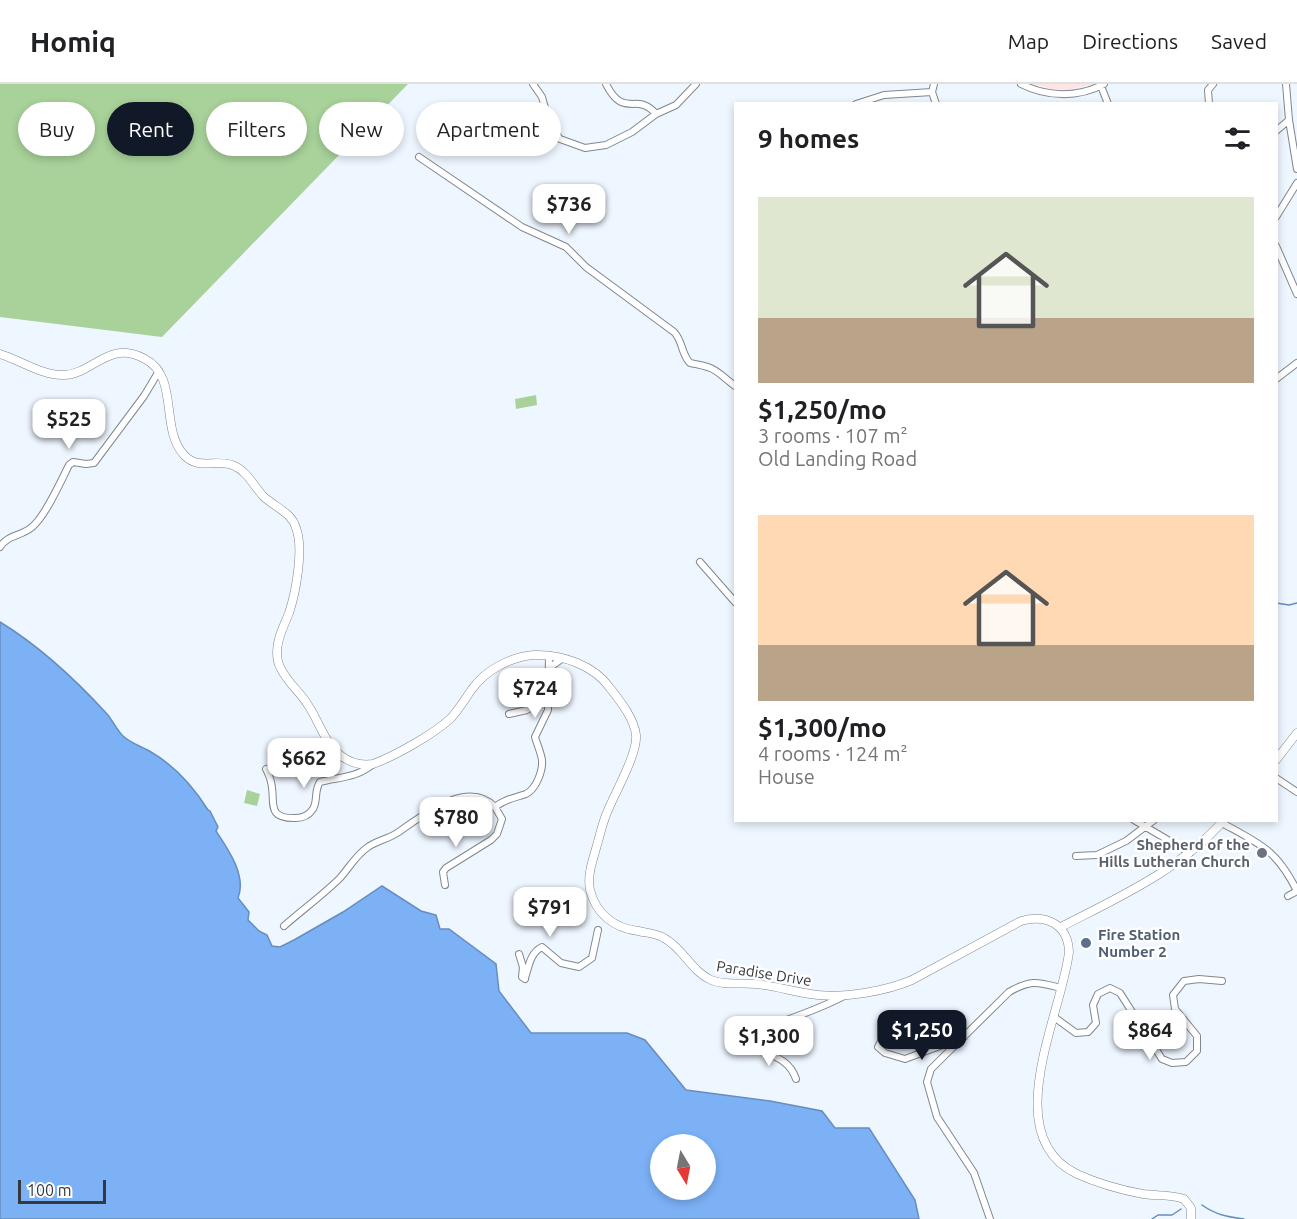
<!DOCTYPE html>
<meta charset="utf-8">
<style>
:root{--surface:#fff;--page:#f2f2f2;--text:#202124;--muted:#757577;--line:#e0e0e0;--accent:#111827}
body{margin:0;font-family:Ubuntu,sans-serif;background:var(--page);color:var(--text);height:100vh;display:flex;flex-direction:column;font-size:22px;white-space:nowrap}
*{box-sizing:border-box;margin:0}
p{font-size:20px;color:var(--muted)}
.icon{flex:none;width:33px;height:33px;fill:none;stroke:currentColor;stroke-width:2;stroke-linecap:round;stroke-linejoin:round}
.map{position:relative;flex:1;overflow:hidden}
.drawer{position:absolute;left:734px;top:18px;width:544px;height:720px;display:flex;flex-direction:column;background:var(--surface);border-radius:0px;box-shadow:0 3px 9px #0003}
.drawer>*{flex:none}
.top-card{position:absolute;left:18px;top:18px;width:570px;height:54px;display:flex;gap:12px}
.needle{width:39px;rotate:170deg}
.controls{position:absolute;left:650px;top:1050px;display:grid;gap:12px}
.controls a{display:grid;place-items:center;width:66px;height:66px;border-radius:50%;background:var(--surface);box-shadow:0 3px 9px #0003;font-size:30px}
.scale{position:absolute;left:18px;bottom:15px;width:88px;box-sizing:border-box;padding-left:6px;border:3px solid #35383c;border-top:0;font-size:16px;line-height:21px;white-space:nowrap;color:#35383c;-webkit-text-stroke:4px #fff;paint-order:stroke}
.price{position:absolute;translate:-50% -51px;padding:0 14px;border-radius:12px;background:#fff;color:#222;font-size:20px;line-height:39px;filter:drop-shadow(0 2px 3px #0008)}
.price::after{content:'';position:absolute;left:50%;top:36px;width:18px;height:14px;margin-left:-9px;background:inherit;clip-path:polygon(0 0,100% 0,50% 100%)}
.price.selected{background:var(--accent);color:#fff}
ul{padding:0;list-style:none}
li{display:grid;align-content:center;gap:12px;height:318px;padding:0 24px}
li span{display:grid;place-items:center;height:186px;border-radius:0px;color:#555}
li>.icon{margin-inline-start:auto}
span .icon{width:108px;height:108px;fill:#fffc;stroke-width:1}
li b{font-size:26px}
h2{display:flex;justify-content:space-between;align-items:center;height:72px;padding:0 24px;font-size:26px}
.pill{padding:0 21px;border-radius:27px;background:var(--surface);box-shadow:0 3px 9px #0003;font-size:21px;line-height:54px}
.pill.selected{background:var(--accent);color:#fff}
header{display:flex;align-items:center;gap:36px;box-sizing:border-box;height:84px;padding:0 30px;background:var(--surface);border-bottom:2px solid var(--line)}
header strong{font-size:28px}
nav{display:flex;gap:33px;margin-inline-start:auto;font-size:21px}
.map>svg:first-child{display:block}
.education{fill:#ffe4e4}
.green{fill:#a8d29a}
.water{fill:#7cb1f6;stroke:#678dbe;stroke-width:1.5;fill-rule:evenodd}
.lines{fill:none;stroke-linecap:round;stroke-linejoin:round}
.stream{stroke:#678dbe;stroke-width:1.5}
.minor-casing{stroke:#80878e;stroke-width:8}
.tertiary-casing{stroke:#80878e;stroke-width:9}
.minor{stroke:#fff;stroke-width:6}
.tertiary{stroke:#fff;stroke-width:8}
.worship-dot{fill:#6b7280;stroke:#fff;stroke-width:2}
.service-dot{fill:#5c6f8a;stroke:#fff;stroke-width:2}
.labels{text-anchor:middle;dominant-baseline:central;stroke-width:5;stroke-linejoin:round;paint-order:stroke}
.worship-label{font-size:15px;font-weight:bold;fill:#5b616d;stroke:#fff;text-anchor:end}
.service-label{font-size:15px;font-weight:bold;fill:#4e5e75;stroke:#fff;text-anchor:start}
.street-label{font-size:15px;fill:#35383c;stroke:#fff}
</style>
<header>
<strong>Homiq</strong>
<nav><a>Map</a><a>Directions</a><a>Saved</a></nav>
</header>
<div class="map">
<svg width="1297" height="1135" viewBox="0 0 1297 1135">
<rect width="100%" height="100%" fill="#eef6ff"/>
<path class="education" d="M1033 0H1094L1066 6 1053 5Z"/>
<path class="green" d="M0 0H408L162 253 0 233Z
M536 311 537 321 516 325 515 315Z
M247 706 260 710 257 722 244 719Z"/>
<path class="water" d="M0 538C41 563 75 595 107 630 113 637 117 646 123 652 130 659 143 663 151 668 175 682 193 702 208 726L210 727 218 743 216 747C228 765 247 792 238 814L249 828 248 836 259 847 267 851 272 862 280 863 294 856 343 828 382 802 421 827 436 831 440 845H449L496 880 499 907 531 949H627L645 956 686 1006 770 1017 822 1027 835 1044H869L915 1116 919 1135H0ZM660 1060H705V1106H660Z"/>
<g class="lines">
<path class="stream" d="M1276 519 1289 521 1297 519
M1202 1121C1216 1131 1228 1133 1244 1135
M1152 1135 1158 1131H1172L1181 1125"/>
<g class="minor-casing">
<path id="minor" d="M533 0 542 13 550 42 560 55 585 64 606 61 632 48 656 30 676 21 696 0
M606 0C624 36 637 7 656 30
M934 0 932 8 936 20
M1021 0C1047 13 1078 14 1104 0
M1286 0 1289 36 1297 85
M1101 2 1108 20
M856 20 884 11 932 8
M1209 20 1208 6 1213 0
M1276 47 1289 36
M419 73 522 143 566 163 586 183 674 248C683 257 681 270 690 279 718 284 714 286 735 302
M1276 133 1297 99
M1276 162 1297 210
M1276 295 1297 279
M0 463C7 451 22 452 32 443 45 433 61 397 69 381L73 378 86 380 94 379 144 312 159 287
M700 478 735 518
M549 584 563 574
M509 630 527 626 549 612
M266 685C268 689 270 693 271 698 276 718 265 735 296 734 303 734 309 731 313 725 318 717 314 706 320 698 339 693 357 694 373 680
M1276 694 1297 708
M1134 736 1190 769
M1222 739C1260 760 1277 766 1297 807
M1076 772 1097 771 1126 757 1154 736
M445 801 443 788 446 784 491 756 497 750 502 735 495 723
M1288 812 1297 807
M284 842C302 826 323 811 340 794 349 784 356 771 368 763 376 757 388 755 397 749 421 733 467 694 495 723 505 715 514 714 526 710 536 705 543 687 542 676 541 669 537 660 535 653L548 626 549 572
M519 870 523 883 522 893 525 895
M525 894C529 882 530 869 542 863L561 879 579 883 592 874 598 846
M1054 933 1076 949 1088 948 1096 939 1093 921 1098 910 1110 904 1120 909 1162 975 1172 979 1186 978 1197 967V952L1175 925 1173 911 1184 897 1199 895 1222 897
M900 957H881L878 963 885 969 905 975 964 953
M796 995C788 971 766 972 748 960L747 953 750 950C781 937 814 928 844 912
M990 1135 974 1089 937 1033 927 998 931 985 1009 908C1031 895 1038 898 1061 904"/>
</g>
<g class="tertiary-casing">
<path id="tertiary" d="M0 270C20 276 43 292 64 291 93 290 109 255 145 275 180 293 159 346 185 372 199 386 216 375 232 381 247 386 254 403 264 413 272 420 282 425 289 432 292 435 295 440 296 444 304 464 296 508 289 529 284 542 277 554 277 568 277 574 278 580 281 585 288 599 300 608 308 621 319 637 324 658 340 671 350 679 360 682 373 680 395 672 434 650 451 634 459 625 465 615 472 605 486 586 510 573 534 571 561 570 594 581 610 604 620 617 634 634 636 651 638 670 613 712 606 731 602 741 600 751 597 761 593 776 587 790 590 806 596 830 614 844 638 847 647 849 656 849 664 854 683 864 691 887 711 896 725 902 741 898 756 900 777 902 797 909 818 911 846 914 886 907 912 896L1021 837C1046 830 1068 840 1069 868 1062 930 997 1052 1077 1090 1097 1099 1121 1106 1143 1110 1156 1112 1170 1110 1184 1115L1191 1124V1135
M1276 676 1297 649
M1061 843C1119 813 1180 786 1224 736"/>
</g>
<use href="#minor" class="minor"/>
<use href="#tertiary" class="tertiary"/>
</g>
<circle class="worship-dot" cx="1262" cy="769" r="6"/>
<circle class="service-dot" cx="1086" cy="859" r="6"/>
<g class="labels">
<g class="worship-label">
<text x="1250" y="760">Shepherd of the<tspan x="1250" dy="17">Hills Lutheran Church</tspan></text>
</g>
<g class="service-label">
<text x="1098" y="850">Fire Station<tspan x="1098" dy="17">Number 2</tspan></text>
</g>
<g class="street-label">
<text transform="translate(764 889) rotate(9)">Paradise Drive</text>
</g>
</g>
</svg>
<div class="controls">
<a><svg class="needle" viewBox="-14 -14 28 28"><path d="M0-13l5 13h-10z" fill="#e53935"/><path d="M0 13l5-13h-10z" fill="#757577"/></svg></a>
</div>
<div class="scale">100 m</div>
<b class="price" style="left:569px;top:151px">$736</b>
<b class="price" style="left:69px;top:366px">$525</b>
<b class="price" style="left:535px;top:635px">$724</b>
<b class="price" style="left:304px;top:705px">$662</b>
<b class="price" style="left:456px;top:764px">$780</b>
<b class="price" style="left:550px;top:854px">$791</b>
<b class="price selected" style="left:922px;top:977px">$1,250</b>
<b class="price" style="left:1150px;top:977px">$864</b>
<b class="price" style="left:769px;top:983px">$1,300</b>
<div class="top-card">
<a class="pill">Buy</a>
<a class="pill selected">Rent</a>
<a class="pill">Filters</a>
<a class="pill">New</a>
<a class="pill">Apartment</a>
</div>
<section class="drawer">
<h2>9 homes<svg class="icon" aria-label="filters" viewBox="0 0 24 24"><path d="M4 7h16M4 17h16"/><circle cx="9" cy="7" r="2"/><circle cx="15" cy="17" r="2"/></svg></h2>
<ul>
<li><span style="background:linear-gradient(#dfe7d0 65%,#b9a48a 0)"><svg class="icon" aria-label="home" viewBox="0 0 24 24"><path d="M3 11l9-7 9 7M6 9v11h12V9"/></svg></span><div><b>$1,250/mo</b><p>3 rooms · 107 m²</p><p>Old Landing Road</p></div></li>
<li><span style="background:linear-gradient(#ffd9b3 70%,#b9a48a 0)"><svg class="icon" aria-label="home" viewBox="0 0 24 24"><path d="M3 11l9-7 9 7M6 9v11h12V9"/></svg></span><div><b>$1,300/mo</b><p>4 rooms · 124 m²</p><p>House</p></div></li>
</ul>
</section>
</div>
